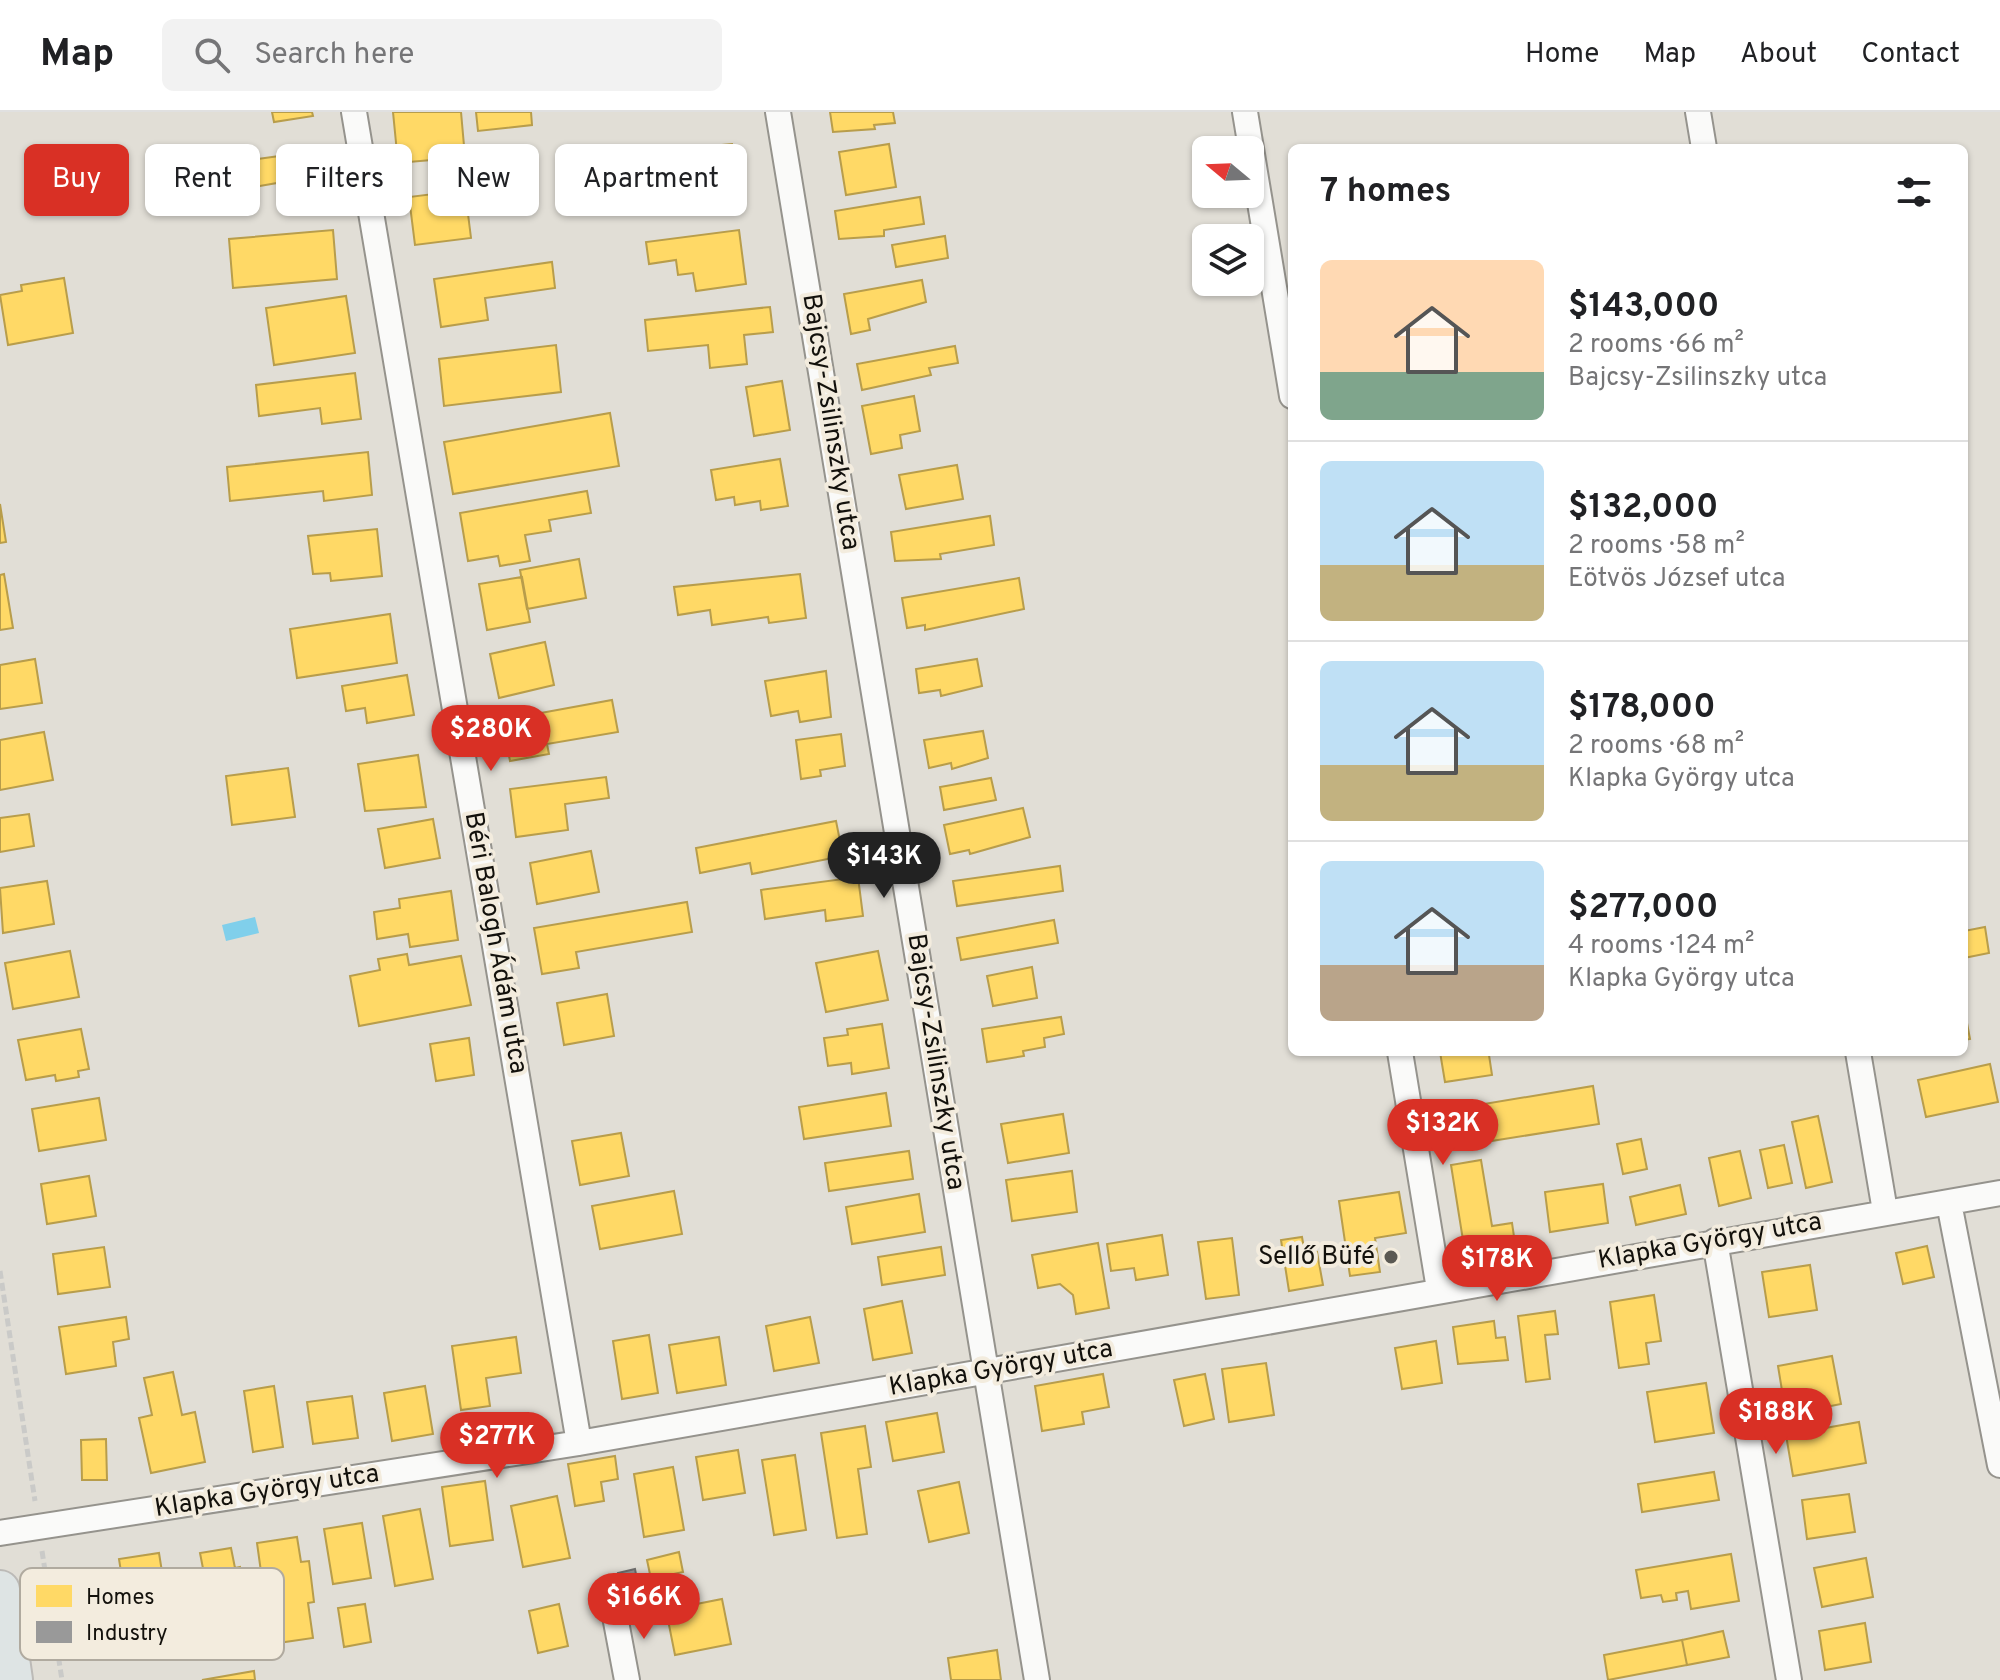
<!DOCTYPE html>
<meta charset="utf-8">
<style>
:root{--surface:#fff;--page:#f2f2f2;--text:#202124;--muted:#757577;--line:#e0e0e0;--accent:#d93025}
body{margin:0;font-family:Overpass,sans-serif;background:var(--page);color:var(--text);height:100vh;display:flex;flex-direction:column;font-size:30px;white-space:nowrap}
*{box-sizing:border-box;margin:0}
p{font-size:26px;color:var(--muted)}
.icon{flex:none;width:44px;height:44px;fill:none;stroke:currentColor;stroke-width:2;stroke-linecap:round;stroke-linejoin:round}
.map{position:relative;flex:1;overflow:hidden}
.panel{position:absolute;left:1288px;top:32px;width:680px;height:912px;display:flex;flex-direction:column;background:var(--surface);border-radius:12px;box-shadow:0 2px 6px #0004}
.panel>*{flex:none}
.hud{position:absolute;left:24px;top:32px;width:760px;height:72px;display:flex;gap:16px}
.needle{width:52px;rotate:289deg}
.controls{position:absolute;left:1192px;top:24px;display:grid;gap:16px}
.controls a{display:grid;place-items:center;width:72px;height:72px;border-radius:12px;background:var(--surface);box-shadow:0 2px 6px #0004;font-size:40px}
.price{position:absolute;translate:-50% -68px;padding:0 18px;border-radius:28px;background:var(--accent);color:#fff;font-size:26px;line-height:52px;filter:drop-shadow(0 2px 4px #0008)}
.price::after{content:'';position:absolute;left:50%;top:48px;width:24px;height:18px;margin-left:-12px;background:inherit;clip-path:polygon(0 0,100% 0,50% 100%)}
.price.current{background:#222;color:#fff}
ul{padding:0;list-style:none}
li{display:flex;align-items:center;gap:24px;height:200px;padding:0 32px}
li+li{border-top:2px solid var(--line)}
li span{display:grid;place-items:center;flex:none;width:224px;height:160px;border-radius:12px;color:#555}
li>.icon{margin-inline-start:auto}
span .icon{width:96px;height:96px;fill:#fffc;stroke-width:1}
li b{font-size:34px}
h2{display:flex;justify-content:space-between;align-items:center;height:96px;padding:0 32px;font-size:34px}
.pill{padding:0 28px;border-radius:12px;background:var(--surface);box-shadow:0 2px 6px #0004;font-size:28px;line-height:72px}
.pill.current{background:var(--accent);color:#fff}
header{display:flex;align-items:center;gap:48px;box-sizing:border-box;height:112px;padding:0 40px;background:var(--surface);border-bottom:2px solid var(--line)}
header strong{font-size:38px}
nav{display:flex;gap:44px;margin-inline-start:auto;font-size:28px}
.search{width:560px;height:72px;background:var(--page);display:flex;align-items:center;gap:20px;box-sizing:border-box;padding:0 28px;border-radius:12px;color:var(--muted);font-size:30px}
.map>svg:first-child{display:block}
.water{fill:#80cfeb}
.homes{fill:#ffd966;stroke:#b89d4b;stroke-width:2}
.industry{fill:#999;stroke:#71706f;stroke-width:2}
.lines{fill:none;stroke-linecap:round;stroke-linejoin:round}
.street-casing{stroke:#95938d;stroke-width:28}
.primary-casing{stroke:#bcbab7;stroke-width:42}
.path{stroke:#cacac8;stroke-width:5;stroke-dasharray:8 4;stroke-linecap:butt}
.street{stroke:#fafaf9;stroke-width:24}
.primary{stroke:#dee4e4;stroke-width:38}
.poi-dot{fill:#5b5953;stroke:#f3ecde;stroke-width:3}
.labels{text-anchor:middle;dominant-baseline:central;stroke-width:8;stroke-linejoin:round;paint-order:stroke}
.street-label{font-size:26px;fill:#13110c;stroke:#f3ecde}
.poi-label{font-size:26px;fill:#13110c;stroke:#f3ecde;text-anchor:end}
.key{fill:#f3ecde;stroke:#b0aa9f;stroke-width:2}
.key-label{font-size:22px;fill:#13110c}
</style>
<header>
<strong>Map</strong>
<div class="search"><svg class="icon" aria-label="search" viewBox="0 0 24 24"><circle cx="10" cy="10" r="6"/><path d="M15 15l6 6"/></svg>Search here</div>
<nav><a>Home</a><a>Map</a><a>About</a><a>Contact</a></nav>
</header>
<div class="map">
<svg width="2000" height="1568" viewBox="0 0 2000 1568">
<rect width="100%" height="100%" fill="#e1ded6"/>
<path class="water" d="M255 805 259 821 226 829 222 813Z"/>
<path class="homes" d="M272 0H312L313 4 274 10Z
M393 0H461L465 45 398 51Z
M476 0H531L532 13 478 19Z
M830 0H893L895 11 874 13 875 17 833 20Z
M732 32 737 79 698 83V74L680 75 677 37Z
M889 32 896 75 846 83 839 40Z
M316 39 321 77 286 83 283 70 254 75 250 48Z
M465 78 471 126 415 133 409 85Z
M920 85 924 112 884 118V124L839 127 835 99Z
M333 118 337 167 233 176 229 127Z
M739 118 746 172 696 179 693 161 678 163 676 148 649 152 646 130Z
M945 124 948 146 896 155 892 133Z
M552 150 555 176 485 186 488 208 441 215 434 167Z
M64 166 73 221 8 233 0 183 22 179 21 173Z
M922 168 926 190 868 207 870 218 851 222 844 182Z
M346 184 355 241 274 253 266 196Z
M770 195 773 220 744 223 747 252 710 256 708 233 648 239 645 208Z
M556 233 561 280 444 294 439 247Z
M955 234 958 251 929 256 931 263 862 278 857 252Z
M355 261 361 307 322 312 320 296 259 304 256 273Z
M782 269 790 318 754 324 746 275Z
M914 284 920 319 900 323 902 336 871 342 862 294Z
M610 301 619 354 453 382 444 330Z
M368 340 372 383 324 389 323 379 230 389 227 355Z
M780 347 788 394 761 398 760 389 735 393 734 385 716 388 711 358Z
M957 353 963 387 906 397 899 363Z
M587 379 591 401 549 408 551 419 525 423 530 449 500 454 498 444 468 449 460 401Z
M0 392 6 430 0 431Z
M990 404 994 433 940 442 941 447 895 449 891 420Z
M377 417 382 464 331 469 330 461 313 462 308 424Z
M579 447 586 486 527 497 520 458Z
M4 462 13 516 0 518V463Z
M800 462 806 506 769 511 768 505 712 513 710 498 678 503 674 475Z
M522 465 530 510 487 518 479 472Z
M1019 466 1024 497 925 518V513L907 516 902 486Z
M390 502 397 551 297 566 290 517Z
M545 530 554 573 499 586 490 542Z
M35 547 42 591 0 597V553Z
M977 547 982 574 941 584 940 578 919 581 916 557Z
M826 559 831 605 800 610 798 599 771 604 765 569Z
M407 563 414 603 367 611 365 596 346 599 342 574Z
M612 588 618 620 547 632 549 642 510 649 502 608Z
M983 619 988 646 952 657 951 651 929 656 924 628Z
M44 620 53 668 0 678V628Z
M841 622 845 654 820 658 821 664 801 667 796 628Z
M418 643 426 695 365 699 358 652Z
M288 656 295 705 232 713 226 664Z
M606 665 609 686 565 692 568 718 516 725 510 677Z
M991 666 996 688 944 698 940 675Z
M1023 696 1030 725 970 742 969 738 950 742 944 713Z
M29 702 34 734 0 740V706Z
M433 707 440 746 385 756 378 717Z
M836 709 843 744 752 762 750 751 700 761 696 736Z
M591 739 599 780 537 792 530 751Z
M1060 754 1063 779 957 794 953 769Z
M858 765 863 804 826 809 825 798 765 807 761 778Z
M47 769 54 812 3 821 0 776Z
M451 779 458 828 410 835 408 822 377 827 374 800 400 796 399 787Z
M687 790 692 820 576 840 579 856 542 862 534 816Z
M1054 808 1058 831 961 848 957 826Z
M1985 815 1989 841 1964 846V819Z
M70 839 79 885 13 897 5 851Z
M878 839 888 888 826 900 816 851Z
M407 842 409 853 461 844 471 893 359 914 350 864 380 858 378 847Z
M1032 855 1037 886 993 894 987 864Z
M607 882 614 924 564 933 557 891Z
M1964 895 1970 927 1964 928Z
M1061 905 1064 922 1044 926 1045 935 1023 939 1024 944 987 950 982 917Z
M882 912 889 956 852 962 851 951 828 954 824 926 848 923 847 917Z
M81 917 89 957 78 959 79 965 56 969 55 963 26 968 18 928Z
M469 926 474 963 436 969 430 932Z
M1440 940H1508L1489 943 1492 963 1445 970Z
M1990 952 1998 990 1926 1005 1918 968Z
M1593 974 1599 1012 1460 1034 1454 997Z
M886 981 891 1014 804 1027 799 995Z
M99 986 106 1028 39 1039 32 997Z
M1063 1002 1069 1041 1008 1051 1001 1012Z
M1818 1004 1832 1070 1806 1076 1792 1010Z
M621 1021 629 1064 580 1073 572 1029Z
M1641 1027 1647 1057 1623 1062 1617 1032Z
M1784 1033 1792 1071 1768 1076 1760 1038Z
M909 1039 913 1067 829 1079 825 1051Z
M1740 1039 1751 1086 1719 1094 1709 1046Z
M1481 1048 1492 1114 1512 1111 1516 1138 1466 1147 1451 1053Z
M1072 1059 1077 1100 1012 1109 1006 1068Z
M89 1064 96 1104 47 1112 41 1072Z
M1603 1072 1608 1111 1550 1120 1545 1080Z
M1680 1073 1686 1102 1636 1113 1630 1085Z
M674 1079 682 1122 600 1137 592 1094Z
M1399 1080 1406 1121 1375 1126 1380 1160 1350 1164 1339 1089Z
M919 1082 925 1120 852 1132 846 1095Z
M1162 1123 1168 1163 1136 1168 1134 1156 1111 1159 1107 1132Z
M1302 1125 1305 1142 1317 1140 1323 1173 1289 1179 1281 1128Z
M1232 1126 1239 1183 1206 1187 1198 1130Z
M1098 1131 1109 1196 1076 1202 1073 1183 1060 1172 1038 1176 1032 1143Z
M1927 1134 1934 1165 1903 1172 1896 1141Z
M104 1135 110 1175 58 1182 53 1142Z
M941 1135 945 1163 882 1173 878 1145Z
M1810 1153 1817 1198 1769 1205 1762 1160Z
M1654 1183 1661 1229 1646 1231 1649 1252 1619 1256 1610 1190Z
M902 1189 912 1241 873 1248 864 1197Z
M1555 1199 1558 1222 1545 1223 1550 1267 1526 1270 1518 1204Z
M126 1205 129 1227 113 1230 116 1254 66 1262 59 1215Z
M810 1205 819 1251 774 1259 766 1214Z
M1494 1209 1496 1226 1505 1225 1508 1248 1458 1252 1453 1215Z
M649 1223 658 1281 622 1287 613 1229Z
M516 1225 521 1261 486 1266 490 1294 461 1298 452 1234Z
M719 1225 726 1273 677 1281 669 1233Z
M1436 1229 1442 1271 1402 1277 1395 1236Z
M1832 1244 1841 1292 1786 1303 1778 1254Z
M1266 1251 1274 1303 1229 1310 1222 1257Z
M173 1260 182 1303 195 1300 205 1350 151 1361 139 1306 152 1303 144 1266Z
M1103 1262 1109 1295 1082 1300 1084 1312 1042 1319 1035 1274Z
M1205 1262 1214 1307 1184 1314 1174 1268Z
M1706 1271 1714 1321 1655 1330 1647 1280Z
M274 1274 283 1335 253 1340 244 1279Z
M425 1274 433 1322 392 1329 384 1281Z
M352 1284 358 1326 313 1332 307 1290Z
M937 1301 944 1340 893 1349 886 1310Z
M1859 1310 1866 1351 1793 1364 1786 1323Z
M865 1314 871 1355 858 1357 867 1422 837 1426 821 1321Z
M106 1327 107 1368H82L81 1328Z
M738 1338 745 1381 703 1388 696 1345Z
M795 1343 806 1418 774 1423 762 1348Z
M615 1344 618 1367 601 1370 604 1389 575 1394 568 1352Z
M673 1355 684 1418 644 1425 634 1362Z
M1714 1360 1719 1388 1642 1400 1638 1372Z
M485 1369 493 1428 450 1434 442 1375Z
M959 1370 969 1421 929 1430 918 1379Z
M1849 1382 1855 1420 1807 1427 1802 1388Z
M557 1384 570 1446 523 1455 511 1394Z
M420 1397 433 1467 395 1474 383 1404Z
M362 1411 371 1466 333 1472 324 1417Z
M297 1425 301 1450 309 1449 314 1490 308 1491 313 1526 271 1532 257 1431Z
M231 1436 235 1456 240 1455 248 1499 237 1501 238 1509 214 1513 200 1441Z
M679 1440 683 1460 651 1467 647 1448Z
M159 1441 166 1485 126 1492 119 1447Z
M1731 1442 1739 1489 1691 1497 1688 1479 1676 1481 1677 1488 1663 1490 1661 1483 1641 1486 1636 1458Z
M1866 1446 1873 1485 1822 1495 1814 1456Z
M722 1487 731 1532 675 1543 666 1498Z
M365 1492 371 1530 344 1535 338 1496Z
M559 1492 568 1534 538 1541 529 1499Z
M1865 1511 1871 1550 1825 1558 1819 1519Z
M1723 1519 1729 1545 1687 1553 1682 1528Z
M1682 1528 1687 1553 1608 1568 1604 1543Z
M997 1538 1001 1568H951L948 1546Z
M254 1559 255 1568H202Z"/>
<path class="industry" d="M635 1457 640 1483 622 1486 618 1461Z"/>
<g class="lines">
<g class="street-casing">
<path id="street" d="M354 0 579 1331
M778 0 1037 1568
M1245 0 1292 284
M1698 0 1704 36
M1400 940 1439 1177
M1858 940 1885 1099
M1949 1091 2000 1353
M1715 1129 1789 1568
M0 1421 579 1331 2000 1081
M614 1499 627 1568"/>
</g>
<g class="primary-casing">
<path id="primary" d="M0 1478 13 1568"/>
</g>
<path class="path" d="M0 1159 35 1389
M42 1439 62 1568"/>
<use href="#street" class="street"/>
<use href="#primary" class="primary"/>
</g>
<circle class="poi-dot" cx="1391" cy="1145" r="8"/>
<g class="labels">
<g class="street-label">
<text transform="translate(830 310) rotate(81)">Bajcsy-Zsilinszky utca</text>
<text transform="translate(495 831) rotate(80)">Béri Balogh Ádám utca</text>
<text transform="translate(935 950) rotate(81)">Bajcsy-Zsilinszky utca</text>
<text transform="translate(1710 1130) rotate(-10)">Klapka György utca</text>
<text transform="translate(1001 1257) rotate(-10)">Klapka György utca</text>
<text transform="translate(267 1380) rotate(-9)">Klapka György utca</text>
</g>
<g class="poi-label">
<text x="1375" y="1145">Sellő Büfé</text>
</g>
</g>
<rect x="20" y="1456" width="264" height="92" rx="12" class="key"/>
<rect x="36" y="1473" width="36" height="22" fill="#ffd966"/>
<rect x="36" y="1509" width="36" height="22" fill="#999"/>
<g class="key-label">
<text x="86" y="1492">Homes</text>
<text x="86" y="1528">Industry</text>
</g>
</svg>
<div class="controls">
<a><svg class="needle" viewBox="-14 -14 28 28"><path d="M0-13l5 13h-10z" fill="#e53935"/><path d="M0 13l5-13h-10z" fill="#757577"/></svg></a>
<a><svg class="icon" aria-label="layers" viewBox="0 0 24 24"><path d="M12 4l9 5-9 5-9-5zM3 14l9 5 9-5"/></svg></a>
</div>
<b class="price" style="left:491px;top:661px">$280K</b>
<b class="price current" style="left:884px;top:788px">$143K</b>
<b class="price" style="left:1443px;top:1055px">$132K</b>
<b class="price" style="left:1497px;top:1191px">$178K</b>
<b class="price" style="left:1776px;top:1344px">$188K</b>
<b class="price" style="left:497px;top:1368px">$277K</b>
<b class="price" style="left:644px;top:1529px">$166K</b>
<div class="hud">
<a class="pill current">Buy</a>
<a class="pill">Rent</a>
<a class="pill">Filters</a>
<a class="pill">New</a>
<a class="pill">Apartment</a>
</div>
<section class="panel">
<h2>7 homes<svg class="icon" aria-label="filters" viewBox="0 0 24 24"><path d="M4 7h16M4 17h16"/><circle cx="9" cy="7" r="2"/><circle cx="15" cy="17" r="2"/></svg></h2>
<ul>
<li><span style="background:linear-gradient(#ffd9b3 70%,#7fa58c 0)"><svg class="icon" aria-label="home" viewBox="0 0 24 24"><path d="M3 11l9-7 9 7M6 9v11h12V9"/></svg></span><div><b>$143,000</b><p>2 rooms · 66 m²</p><p>Bajcsy-Zsilinszky utca</p></div></li>
<li><span style="background:linear-gradient(#bfe0f5 65%,#c2b280 0)"><svg class="icon" aria-label="home" viewBox="0 0 24 24"><path d="M3 11l9-7 9 7M6 9v11h12V9"/></svg></span><div><b>$132,000</b><p>2 rooms · 58 m²</p><p>Eötvös József utca</p></div></li>
<li><span style="background:linear-gradient(#bfe0f5 65%,#c2b280 0)"><svg class="icon" aria-label="home" viewBox="0 0 24 24"><path d="M3 11l9-7 9 7M6 9v11h12V9"/></svg></span><div><b>$178,000</b><p>2 rooms · 68 m²</p><p>Klapka György utca</p></div></li>
<li><span style="background:linear-gradient(#bfe0f5 65%,#b9a48a 0)"><svg class="icon" aria-label="home" viewBox="0 0 24 24"><path d="M3 11l9-7 9 7M6 9v11h12V9"/></svg></span><div><b>$277,000</b><p>4 rooms · 124 m²</p><p>Klapka György utca</p></div></li>
</ul>
</section>
</div>
